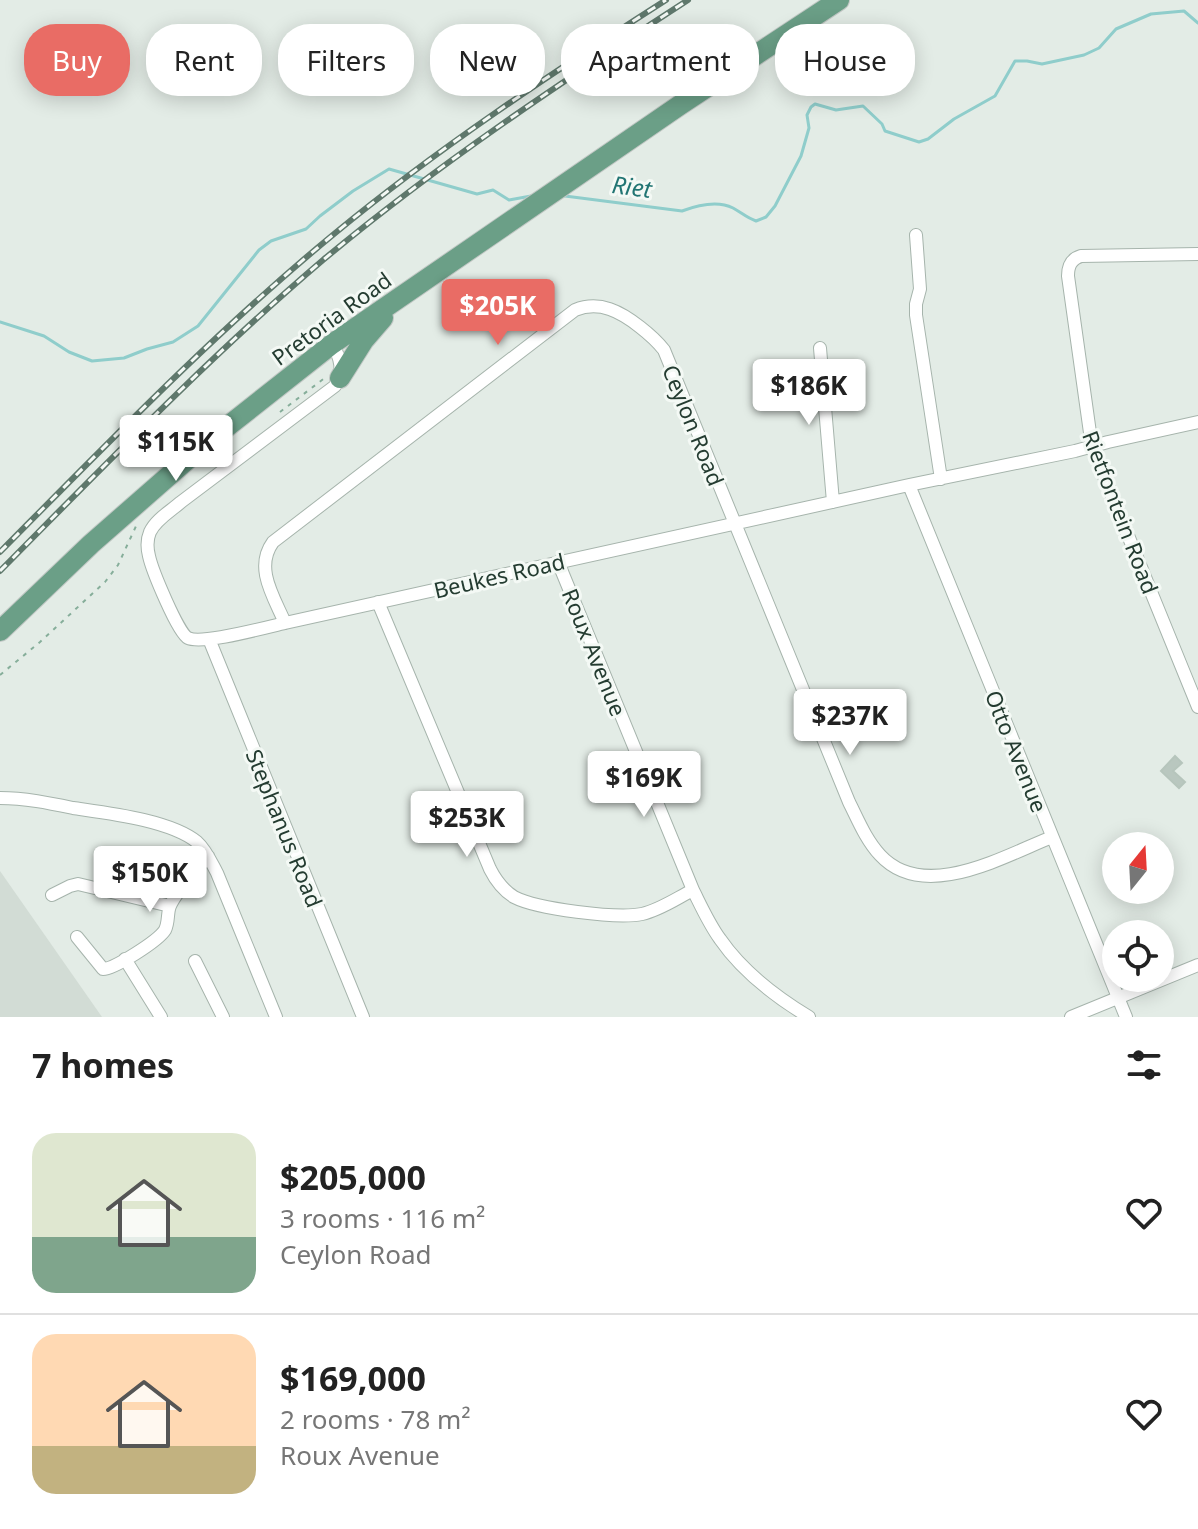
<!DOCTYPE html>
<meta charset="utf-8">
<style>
:root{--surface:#fff;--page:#f2f2f2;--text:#222;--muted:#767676;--line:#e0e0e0;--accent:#e96c65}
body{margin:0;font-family:"Noto Sans",sans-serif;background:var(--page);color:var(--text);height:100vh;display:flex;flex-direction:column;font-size:30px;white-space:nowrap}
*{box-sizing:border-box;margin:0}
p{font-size:26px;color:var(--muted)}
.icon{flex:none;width:44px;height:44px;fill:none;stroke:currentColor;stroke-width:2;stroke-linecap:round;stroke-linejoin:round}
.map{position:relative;height:1017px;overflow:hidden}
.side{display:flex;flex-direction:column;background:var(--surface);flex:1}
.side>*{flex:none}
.top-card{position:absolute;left:24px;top:24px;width:1150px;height:72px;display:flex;gap:16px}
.needle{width:52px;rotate:18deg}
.buttons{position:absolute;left:1102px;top:832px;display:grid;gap:16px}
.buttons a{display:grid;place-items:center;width:72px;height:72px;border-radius:50%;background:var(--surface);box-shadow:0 4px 20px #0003;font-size:40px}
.price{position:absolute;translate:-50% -68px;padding:0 18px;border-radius:8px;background:#fff;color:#222;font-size:26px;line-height:52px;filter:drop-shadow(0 2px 4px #0008)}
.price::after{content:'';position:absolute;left:50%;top:48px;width:24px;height:18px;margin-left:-12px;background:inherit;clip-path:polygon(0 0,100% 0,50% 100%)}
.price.on{background:var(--accent);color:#fff}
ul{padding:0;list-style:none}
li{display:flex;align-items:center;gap:24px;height:200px;padding:0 32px}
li+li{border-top:2px solid var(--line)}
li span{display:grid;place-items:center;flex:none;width:224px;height:160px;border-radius:24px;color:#555}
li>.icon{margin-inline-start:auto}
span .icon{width:96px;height:96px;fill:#fffc;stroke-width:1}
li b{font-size:34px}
h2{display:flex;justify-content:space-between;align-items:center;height:96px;padding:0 32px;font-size:34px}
.tag{padding:0 28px;border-radius:32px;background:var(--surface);box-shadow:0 4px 20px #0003;font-size:28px;line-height:72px}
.tag.on{background:var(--accent);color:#fff}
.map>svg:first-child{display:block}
.built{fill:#d2dcd5}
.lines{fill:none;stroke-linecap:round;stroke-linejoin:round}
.stream{stroke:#8fcdcb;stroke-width:3}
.building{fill:#b9c7bf;stroke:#b6c5bc;stroke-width:2}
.minor-casing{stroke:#a6b4ac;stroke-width:14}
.primary-casing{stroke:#c2c8c5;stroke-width:22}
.path{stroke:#86ae9a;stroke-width:2;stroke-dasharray:4 6;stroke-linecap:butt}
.minor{stroke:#fff;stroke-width:12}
.primary{stroke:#6b9f87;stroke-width:20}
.rail-casing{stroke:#5f786c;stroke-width:6}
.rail{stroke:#f4f9f5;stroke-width:3;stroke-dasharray:9;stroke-linecap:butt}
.labels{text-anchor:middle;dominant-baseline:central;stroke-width:6;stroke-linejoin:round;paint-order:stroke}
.street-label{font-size:22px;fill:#243c31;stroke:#f4f9f5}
.water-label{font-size:24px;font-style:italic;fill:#227573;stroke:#f4f9f5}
</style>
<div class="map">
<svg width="1198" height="1017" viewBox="0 0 1198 1017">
<rect width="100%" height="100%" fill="#e3ece6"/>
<path class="built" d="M0 871 102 1017H0Z"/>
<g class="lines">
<path class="stream" d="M565 196 682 211C698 205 717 200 733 208 742 213 747 218 756 221L766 217 775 206 801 156 809 128 807 115 811 107 815 104 836 110 863 106 882 124 885 131 919 142 928 139 954 119 995 96 1015 61H1027L1042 64 1084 55 1099 48 1116 29 1151 14 1184 11 1198 23
M0 322 44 336 69 352 92 361 124 358 147 349 173 342 198 326 259 250 271 241 306 229 320 216 353 191 389 169 477 194 493 190 509 200 531 196"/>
</g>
<path class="building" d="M1175 756 1182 763 1173 771 1185 782 1179 788 1161 771Z"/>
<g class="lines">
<g class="minor-casing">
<path id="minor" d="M916 235 920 289 916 304V315L941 479
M1198 254 1081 256C1071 259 1068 266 1068 276L1092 447 1198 707
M332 344C341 358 344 371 335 386L181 502C171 511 156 519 150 532 147 539 147 548 149 556 152 570 178 633 188 638 202 645 267 627 285 623L909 485 1075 451 1108 442 1198 422
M820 348 833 502
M909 485 1126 1017
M558 562 693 890C701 906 709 924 720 939 742 971 776 997 809 1017
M378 602 490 869C496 881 503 890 514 897 537 909 617 919 642 914 660 910 677 898 693 890
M285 623C274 597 254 568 273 542L575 310C600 300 621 312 640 327 649 334 657 341 664 350L849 802C858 820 866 840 880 855 924 903 1004 856 1052 837
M209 639 363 1017
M0 798C25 798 49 803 73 808 107 813 170 820 197 842 206 850 211 862 217 873L276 1017
M52 895 70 886 78 884 170 906
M77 937 103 969C114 969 158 941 165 930 169 922 167 913 170 906 176 891 198 869 208 856
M125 959 161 1017
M195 961 223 1017
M1071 1017 1198 965"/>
</g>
<g class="primary-casing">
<path id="primary" d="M340 378 364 340 383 318
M0 631 91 544 204 445 332 344 680 105 839 0"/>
</g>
<path class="path" d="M280 412 326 377
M0 675 40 642 105 582 118 565 137 524"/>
<use href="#minor" class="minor"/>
<use href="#primary" class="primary"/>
<g class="rail-casing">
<path id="rail" d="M0 552C108 443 215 332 334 234 438 148 552 73 666 0
M0 571C105 465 209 357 323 260 438 164 563 81 688 0"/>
</g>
<use href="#rail" class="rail"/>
</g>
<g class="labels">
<g class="street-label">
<text transform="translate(331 318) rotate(-36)">Pretoria Road</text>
<text transform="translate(694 425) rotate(68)">Ceylon Road</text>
<text transform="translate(1121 512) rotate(69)">Rietfontein Road</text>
<text transform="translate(499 575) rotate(-13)">Beukes Road</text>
<text transform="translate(595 652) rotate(68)">Roux Avenue</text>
<text transform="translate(1017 751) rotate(68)">Otto Avenue</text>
<text transform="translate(285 828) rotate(68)">Stephanus Road</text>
</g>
<g class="water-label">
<text transform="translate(632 186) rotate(8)">Riet</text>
</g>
</g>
</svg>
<div class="buttons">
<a><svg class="needle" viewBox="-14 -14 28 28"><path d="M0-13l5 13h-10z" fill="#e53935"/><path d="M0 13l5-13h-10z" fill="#767676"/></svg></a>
<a><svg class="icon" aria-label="locate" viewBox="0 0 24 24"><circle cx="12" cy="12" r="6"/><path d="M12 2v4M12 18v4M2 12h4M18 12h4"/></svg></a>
</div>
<b class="price on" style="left:498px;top:347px">$205K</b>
<b class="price" style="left:809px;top:427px">$186K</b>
<b class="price" style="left:176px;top:483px">$115K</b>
<b class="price" style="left:850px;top:757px">$237K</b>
<b class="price" style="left:644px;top:819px">$169K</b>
<b class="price" style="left:467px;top:859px">$253K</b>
<b class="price" style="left:150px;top:914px">$150K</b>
<div class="top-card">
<a class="tag on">Buy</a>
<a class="tag">Rent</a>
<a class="tag">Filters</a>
<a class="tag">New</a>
<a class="tag">Apartment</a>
<a class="tag">House</a>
</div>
</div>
<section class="side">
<h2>7 homes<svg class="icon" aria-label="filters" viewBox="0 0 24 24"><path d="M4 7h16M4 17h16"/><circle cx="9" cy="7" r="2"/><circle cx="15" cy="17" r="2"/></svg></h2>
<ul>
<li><span style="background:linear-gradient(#dfe7d0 65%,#7fa58c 0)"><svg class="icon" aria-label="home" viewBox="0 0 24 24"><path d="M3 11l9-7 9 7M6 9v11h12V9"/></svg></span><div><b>$205,000</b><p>3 rooms · 116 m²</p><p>Ceylon Road</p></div><svg class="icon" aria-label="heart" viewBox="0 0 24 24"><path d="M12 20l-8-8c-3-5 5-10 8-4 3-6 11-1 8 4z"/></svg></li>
<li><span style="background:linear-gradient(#ffd9b3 70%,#c2b280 0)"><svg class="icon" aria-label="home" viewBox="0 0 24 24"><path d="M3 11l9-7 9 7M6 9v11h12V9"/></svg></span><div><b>$169,000</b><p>2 rooms · 78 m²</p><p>Roux Avenue</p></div><svg class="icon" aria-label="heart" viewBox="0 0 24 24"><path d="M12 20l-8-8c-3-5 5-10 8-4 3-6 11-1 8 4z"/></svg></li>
</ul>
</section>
